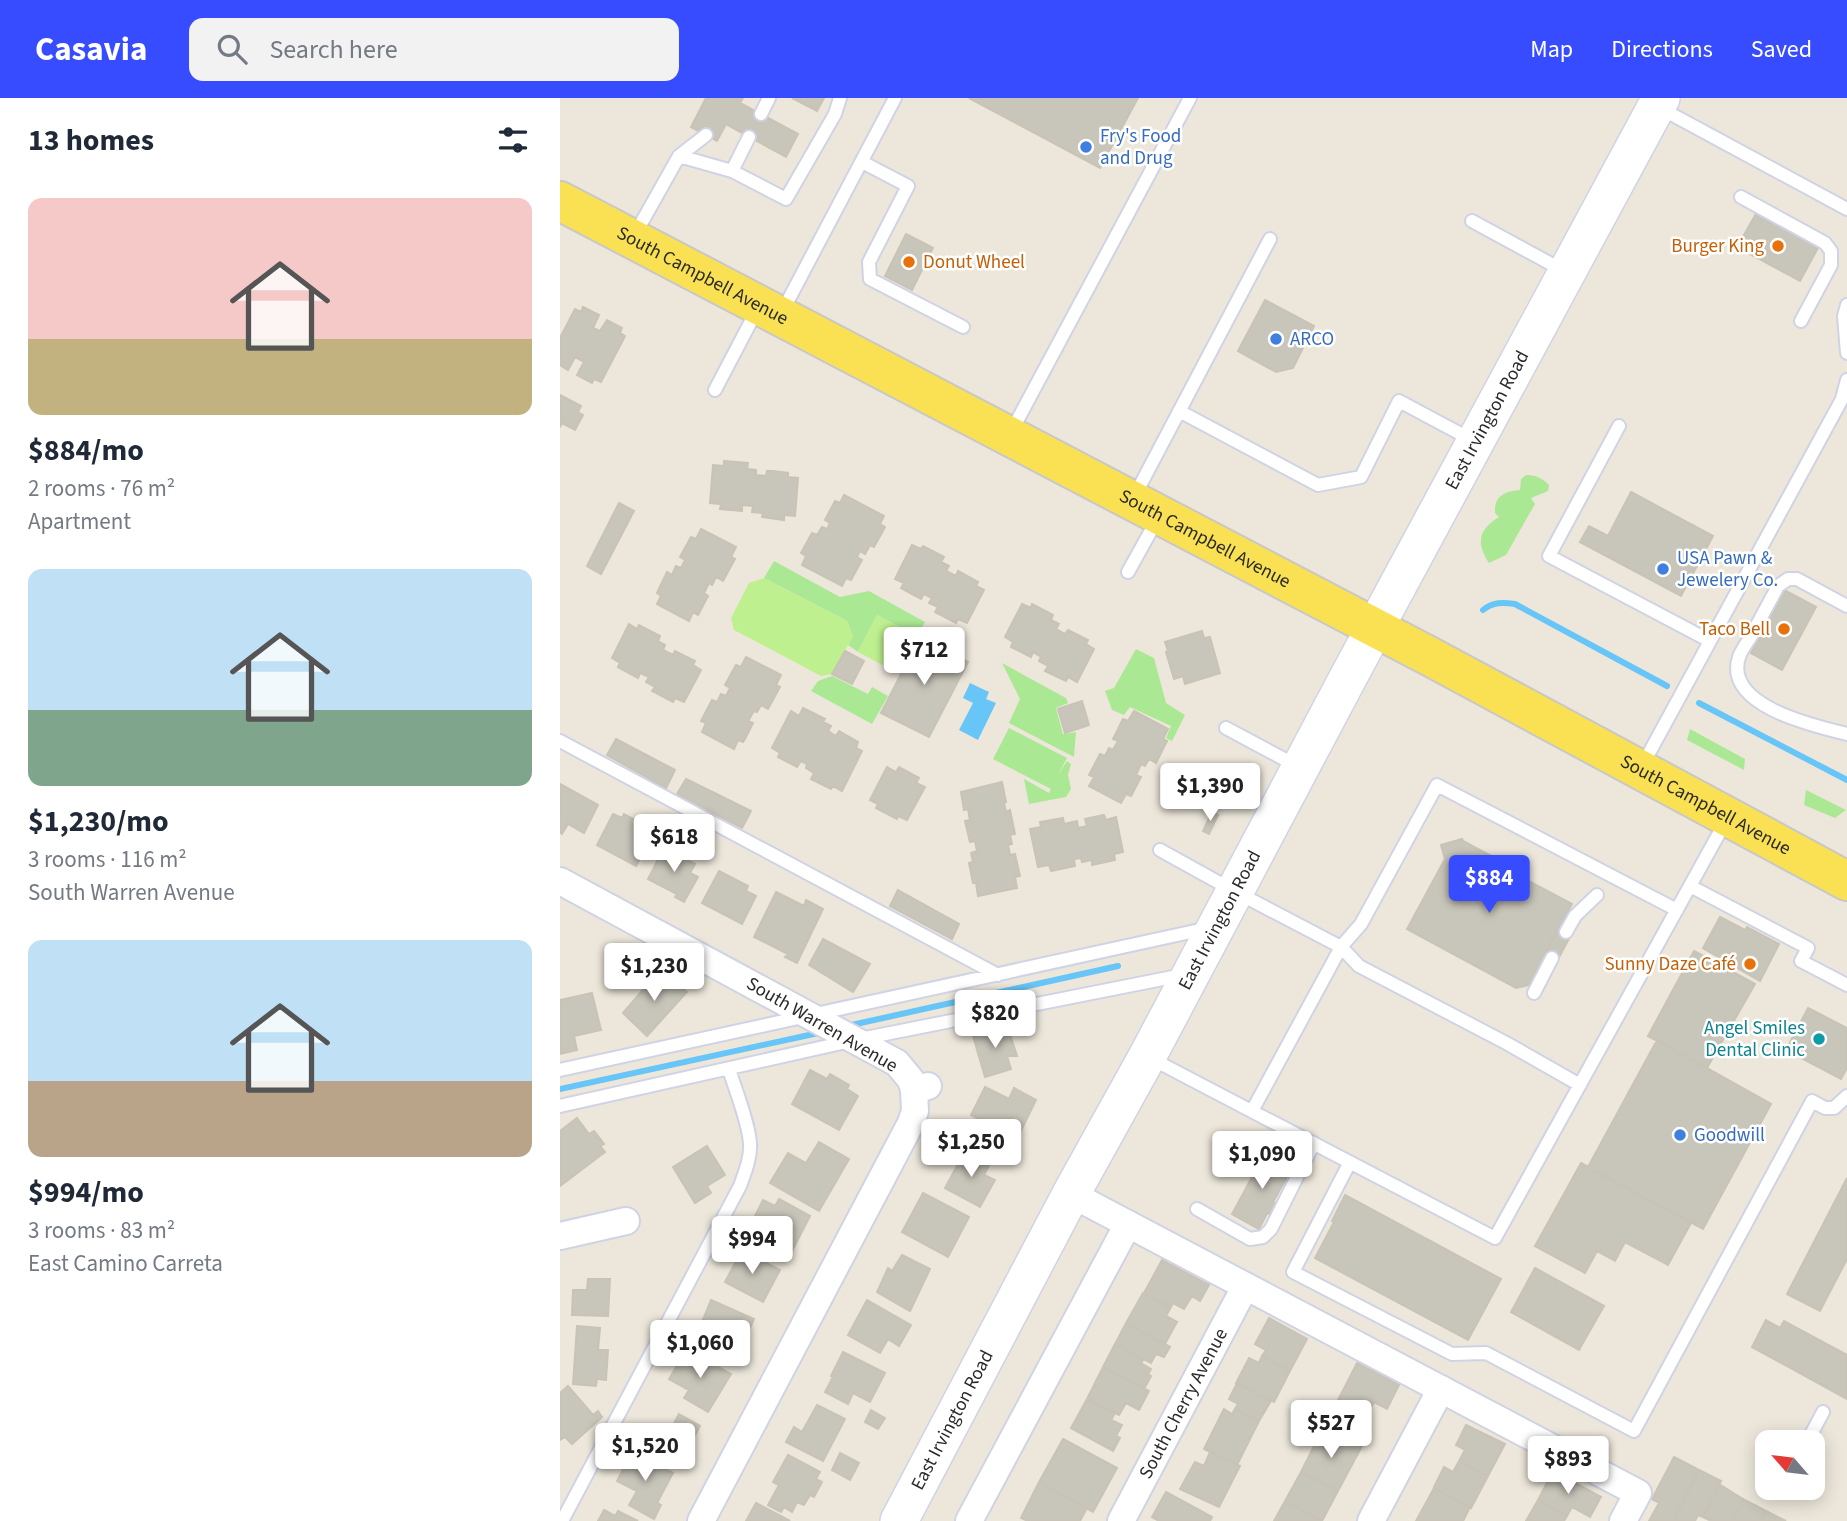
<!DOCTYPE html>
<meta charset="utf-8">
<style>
:root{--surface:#fff;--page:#f2f2f3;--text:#1f2937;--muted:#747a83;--accent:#374cff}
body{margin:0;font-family:"Source Sans 3",sans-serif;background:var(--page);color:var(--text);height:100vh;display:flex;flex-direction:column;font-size:26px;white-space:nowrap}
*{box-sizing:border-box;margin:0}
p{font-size:23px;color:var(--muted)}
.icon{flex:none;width:38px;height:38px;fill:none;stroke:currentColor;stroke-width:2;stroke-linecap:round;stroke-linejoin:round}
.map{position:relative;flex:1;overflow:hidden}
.side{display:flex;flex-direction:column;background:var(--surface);width:560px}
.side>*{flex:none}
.needle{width:46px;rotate:298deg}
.tools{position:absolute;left:1195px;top:1332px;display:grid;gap:14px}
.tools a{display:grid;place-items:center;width:70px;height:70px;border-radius:14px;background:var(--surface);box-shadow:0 4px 18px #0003;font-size:35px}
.price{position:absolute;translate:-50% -60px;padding:0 16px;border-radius:7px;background:#fff;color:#222;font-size:23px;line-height:46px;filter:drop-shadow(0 2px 4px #0008)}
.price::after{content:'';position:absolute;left:50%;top:42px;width:21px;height:16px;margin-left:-10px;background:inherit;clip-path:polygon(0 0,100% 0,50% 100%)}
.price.selected{background:var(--accent);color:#fff}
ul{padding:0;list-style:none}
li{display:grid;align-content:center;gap:14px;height:371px;padding:0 28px}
li span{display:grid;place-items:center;height:217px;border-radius:14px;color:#555}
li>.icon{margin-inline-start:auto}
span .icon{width:126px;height:126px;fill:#fffc;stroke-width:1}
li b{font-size:30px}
h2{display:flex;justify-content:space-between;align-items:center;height:84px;padding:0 28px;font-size:30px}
header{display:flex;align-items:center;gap:42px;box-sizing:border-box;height:98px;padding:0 35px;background:var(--accent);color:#fff}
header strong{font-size:33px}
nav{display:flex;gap:38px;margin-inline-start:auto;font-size:24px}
.search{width:490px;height:63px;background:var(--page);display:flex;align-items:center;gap:18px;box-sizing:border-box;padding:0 24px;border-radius:14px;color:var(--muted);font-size:26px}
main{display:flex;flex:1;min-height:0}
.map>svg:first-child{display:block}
.green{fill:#aae894}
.pitch{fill:#bff08f}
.water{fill:#67c5f7}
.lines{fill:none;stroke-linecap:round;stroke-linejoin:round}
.stream{stroke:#67c5f7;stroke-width:6}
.building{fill:#c8c5ba;stroke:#c9c3b5;stroke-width:2}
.service-casing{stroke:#d0d3e4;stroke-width:16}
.minor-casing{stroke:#d0d3e4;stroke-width:30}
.secondary-casing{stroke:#d0d3e4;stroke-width:40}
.primary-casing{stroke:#c8c8c8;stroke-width:42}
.service{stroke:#fff;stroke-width:12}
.minor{stroke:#fff;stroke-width:26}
.secondary{stroke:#fff;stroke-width:37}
.primary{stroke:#fae153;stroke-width:38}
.shop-dot{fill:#3f7fe0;stroke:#fff;stroke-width:2.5}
.food-dot{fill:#e8710a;stroke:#fff;stroke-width:2.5}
.culture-dot{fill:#0f9aa8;stroke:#fff;stroke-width:2.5}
.labels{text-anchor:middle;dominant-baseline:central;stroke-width:5;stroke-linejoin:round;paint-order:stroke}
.shop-label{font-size:19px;fill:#366cbe;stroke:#fff;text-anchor:start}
.food-label{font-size:19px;fill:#c56008;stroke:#fff;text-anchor:end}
.street-label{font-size:19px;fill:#2a2a2a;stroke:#fff}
.culture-label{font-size:19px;fill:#0d838f;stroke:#fff;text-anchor:end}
</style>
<header>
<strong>Casavia</strong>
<div class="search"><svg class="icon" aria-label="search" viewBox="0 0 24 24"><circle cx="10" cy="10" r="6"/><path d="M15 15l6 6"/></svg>Search here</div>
<nav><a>Map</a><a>Directions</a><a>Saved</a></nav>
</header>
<main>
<section class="side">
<h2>13 homes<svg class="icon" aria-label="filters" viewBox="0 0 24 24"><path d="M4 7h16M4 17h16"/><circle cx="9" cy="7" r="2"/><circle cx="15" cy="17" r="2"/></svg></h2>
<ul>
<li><span style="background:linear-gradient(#f6c9c9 65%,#c2b280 0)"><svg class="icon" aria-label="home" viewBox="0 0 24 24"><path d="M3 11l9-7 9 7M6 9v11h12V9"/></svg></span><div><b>$884/mo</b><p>2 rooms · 76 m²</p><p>Apartment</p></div></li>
<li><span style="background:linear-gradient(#bfe0f5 65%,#7fa58c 0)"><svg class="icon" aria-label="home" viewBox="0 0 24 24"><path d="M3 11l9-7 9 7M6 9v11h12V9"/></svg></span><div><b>$1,230/mo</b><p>3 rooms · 116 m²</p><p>South Warren Avenue</p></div></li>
<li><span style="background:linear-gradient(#bfe0f5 65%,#b9a48a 0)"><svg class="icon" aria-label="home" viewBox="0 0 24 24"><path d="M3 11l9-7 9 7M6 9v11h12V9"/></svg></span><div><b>$994/mo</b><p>3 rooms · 83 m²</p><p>East Camino Carreta</p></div></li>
</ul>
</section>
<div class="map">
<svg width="1287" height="1423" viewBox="0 0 1287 1423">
<rect width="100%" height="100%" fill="#ede7db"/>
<path class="green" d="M966 377C976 377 982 380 989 387L988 393 971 400 975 406 946 457 929 465C916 445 918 432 939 419L935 415C934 398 945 393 960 392L961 381Z
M214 463 280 499 309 493 365 524 337 575 328 570 347 533 317 517 298 554 288 547 293 538 287 523 204 480Z
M576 551 594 560 606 605 625 617 612 643 606 640 611 628 570 609 564 617 552 612 545 593 554 590Z
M442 565 506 600 508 605 496 610 503 636 516 634 514 659 449 625 460 601Z
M272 578 308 596 312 589 328 598 312 626 251 593 258 583Z
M449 630 507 660 498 677 507 663 511 666 508 677 511 691 506 699 469 706 464 681 489 695 491 691 433 661Z
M1130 631 1185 661 1184 672 1127 642Z
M1246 692 1286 712 1275 720 1244 707Z"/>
<path class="pitch" d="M204 480 287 523 293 538 272 576 261 578 174 532 171 520 189 485Z
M317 517 347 533 328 570 298 554Z"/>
<path class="water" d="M410 585 429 594 426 601 436 605 418 642 399 632 413 605 403 600Z"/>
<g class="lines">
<path class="stream" d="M923 512C933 504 942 504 955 506L1107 588
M1139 605 1287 682
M287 928 558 868
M0 991 263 934"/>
</g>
<path class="building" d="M146 0H183L180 5 238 36 226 59 166 26 157 43 131 29Z
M232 0H264L257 13Z
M409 0H578L540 70Z
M1197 114 1259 148 1240 183 1177 149Z
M346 136 373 150 352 192 325 178Z
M705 202 754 228 733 270 716 274 678 253Z
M23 209 39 217 33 230 40 233 47 222 62 230 60 235 65 238 41 284 34 281 32 285 17 277 24 264 15 259 8 272 0 267V240L15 211 21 214Z
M0 297 21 308 18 314 23 317 15 332 2 325 0 329Z
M164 363 188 365 187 371 196 372V377L206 378 207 373H213L228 375V379L238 380 235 418 224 417V422L202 419 203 415 192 414 193 408 182 407V413L160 411 161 406 150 405 153 367 164 368Z
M1071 394 1153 438 1121 498 1020 444 1029 428 1048 438Z
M284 397 324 418 320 426 325 429 314 449 310 447 305 456 300 453 297 459 302 462 297 471 291 482 286 480 282 488 242 467 246 458 241 455 252 435 257 437 262 429 267 431 270 425 265 422 275 403 280 405Z
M59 405 74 413 41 476 27 468Z
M141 431 176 449 171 459 175 461 163 483 156 479 152 487 149 485 144 495 148 498 138 517 133 514 129 523 97 506 101 498 97 495 107 474 112 477 116 468 121 470 125 462 120 459 131 439 136 441Z
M352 447 361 451 363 448 384 459 381 464 389 468 386 473 396 478 398 473 418 484 416 488 424 492 407 525 398 521 396 525 375 514 378 509 369 505 372 500 364 496 361 501 341 490 344 485 335 481Z
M1224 492 1256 509 1222 572 1191 555Z
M462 506 471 510 472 506 493 517 491 522 499 526 496 531 505 536 508 532 528 542 526 546 534 551 517 584 508 579 506 583 485 573 488 568 479 563 481 559 473 554 471 559 451 549 453 544 445 539Z
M69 526 77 531 79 527 100 538 98 543 105 547 103 552 113 557 115 553 135 563 133 567 141 572 124 604 115 600 113 604 92 593 95 589 86 584 89 579 80 575 78 580 58 569 60 565 52 560Z
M642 533 644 540 650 539 660 575 625 586 623 578 614 581 606 554 608 553 605 544Z
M360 539 408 564 369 639 321 615Z
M285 553 304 563 292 586 272 576Z
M186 559 221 577 216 587 220 589 208 611 201 607 197 614 194 613 188 623 193 625 185 641 183 644 178 642 174 651 142 634 146 625 141 623 152 602 157 604 161 596 166 598 170 590 165 587 176 567 181 569Z
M522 603 529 627 505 635 498 611Z
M243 610 265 621 263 624 271 628 268 633 276 638 279 633 298 644 296 650 302 653 282 693 273 688 271 691 251 681 254 675 246 670 247 666 241 663 237 669 218 659 220 655 212 650 231 613 239 618Z
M574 613 608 631 603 641 607 643 596 665 589 661 585 668 581 666 576 677 581 679 571 698 566 696 561 705 529 688 534 679 529 677 540 656 545 658 549 650 553 652 558 643 553 641 563 621 568 623Z
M56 641 115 672 106 690 47 657Z
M327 669 336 674 339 669 359 680 356 685 365 689 347 722 338 718 337 721 316 710 318 706 310 702Z
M126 681 191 713 182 730 117 696Z
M442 684 446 704 444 705 446 714 450 712 455 736 450 737 452 746 448 747 450 757 455 756 460 778 455 779 457 790 418 798 416 785H413L409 765 413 764 411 755 417 753 415 743 410 744 405 723 410 722 408 711 404 712 401 694Z
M0 686 38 707 24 735 8 726 2 736 0 734Z
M652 714 658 717 649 736 643 733Z
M53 716 62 720 64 716 77 723 75 728 84 733 81 738 90 742 76 768 37 747Z
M544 717 546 722 556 719 563 754 554 756 555 762 532 767V762L522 764 521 760 514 761 515 768 491 773 489 767 478 769 470 731 481 729 480 724 503 720 504 726 517 723 518 730 527 728 525 721Z
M902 741 903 743 959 773 957 777 1012 806 969 887 956 890 847 831 885 761 881 747Z
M104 750 135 766 130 775 138 779 124 804 115 799 117 796 88 781Z
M159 773 188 788 186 793 196 798 182 826 142 805Z
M338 792 399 826 392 841 330 808Z
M216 794 244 808 246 802 263 811 237 865 225 859 228 856 194 839Z
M1160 819 1185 832 1187 829 1219 846 1200 883 1143 850Z
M999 830 1011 837 997 863 985 856Z
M263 841 310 866 293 894 249 867Z
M1134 853 1195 886 1147 970 1088 938Z
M99 873 127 894 87 938 63 915Z
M32 895 41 932 14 938 17 952 0 956V902Z
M1248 910 1287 930V970L1281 981 1226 952Z
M447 927 457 958H447L451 971 425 979 413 938Z
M1097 942 1211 1006 1143 1131 1028 1069Z
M250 972 267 981 270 976 289 987 287 991 298 998 279 1032 232 1006Z
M425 989 449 1001 454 990 476 1002 456 1043 441 1036 437 1044 416 1033 421 1022 411 1017Z
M17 1020 29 1036 34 1033 44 1046 40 1048 45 1054 0 1088V1033Z
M259 1044 289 1061 259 1113 210 1085 228 1055 246 1065Z
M147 1048 165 1077 147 1088 151 1095 135 1105 113 1069Z
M406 1051 431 1064 424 1077 435 1082 420 1109 385 1090Z
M705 1055 732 1070 713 1104 717 1106 711 1117 707 1115 699 1131 672 1116Z
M1021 1065 1131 1125 1108 1167 1065 1144 1055 1163 1037 1153 1025 1175 975 1148Z
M1287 1080V1161L1260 1213 1227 1196Z
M363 1095 409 1119 388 1159 342 1134Z
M785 1097 941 1181 908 1242 755 1160 774 1124 772 1123Z
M219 1101 250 1118 228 1161 201 1147 209 1133 192 1124 203 1102 215 1108Z
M182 1152 220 1172 203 1204 165 1184Z
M342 1157 370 1171 350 1213 317 1194 328 1170 332 1173Z
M602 1162 649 1187 640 1203 632 1198 624 1211 613 1205 611 1209 584 1195Z
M975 1170 1044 1208 1019 1252 951 1214Z
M28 1181H50L48 1218 12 1217 13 1192H27Z
M583 1195 611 1209 606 1218 617 1224 605 1246 566 1225Z
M151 1202 194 1221 178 1257 145 1243 149 1233 140 1229Z
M307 1202 351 1227 339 1248 328 1241 320 1255 288 1237Z
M709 1220 747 1241 730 1273 702 1258 706 1252 695 1246Z
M1206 1222 1220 1230 1224 1223 1287 1257V1301L1192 1249Z
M566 1225 610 1249 604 1259 596 1256 591 1265 555 1246Z
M17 1228 40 1230 38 1252H48L46 1282 37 1281 36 1288 13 1286Z
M555 1246 583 1262 581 1265 591 1271 588 1276 591 1278 584 1291 543 1269Z
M127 1251 171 1276 148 1314 124 1300 129 1292 109 1281Z
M283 1254 325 1275 310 1304 293 1295 288 1306 265 1294 273 1279 271 1278Z
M702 1258 730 1273 714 1304 676 1285 689 1260 699 1265Z
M797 1265 839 1287 827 1311 814 1304 806 1319 777 1304Z
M543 1269 589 1293 579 1312 566 1305 559 1317 527 1301Z
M677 1285 711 1303 699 1323 675 1311 678 1306 669 1301Z
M8 1288 33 1317 38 1313 42 1319 12 1346 5 1339 0 1342V1295Z
M527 1301 555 1315 551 1322 562 1327 556 1338 560 1340 553 1353 511 1330Z
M777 1304 805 1319 802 1324 811 1329 801 1350 762 1330Z
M257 1307 285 1321 263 1363 226 1344 234 1329 242 1334Z
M664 1311 672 1316 675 1311 699 1323 677 1367 644 1351Z
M311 1312 325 1320 318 1331 305 1324Z
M119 1316 140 1328 119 1367 91 1351 102 1331 109 1335Z
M906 1327 945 1346 928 1378 899 1363 905 1352 896 1347Z
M763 1330 801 1350 778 1393 741 1374Z
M503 1341 557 1370 533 1414 479 1384Z
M58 1342 69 1347 63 1360 52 1354Z
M72 1354 113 1375 97 1405 101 1407 94 1421 69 1407 77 1393 57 1383Z
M650 1354 680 1368 659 1409 620 1391 635 1364 644 1368Z
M280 1355 299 1365 290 1382 272 1372Z
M228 1357 260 1374 256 1381 262 1384 254 1399 250 1397 244 1407 237 1404 232 1414 224 1409 221 1414 208 1407 219 1387 213 1384Z
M1114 1359 1139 1372 1113 1423H1089L1099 1405 1092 1401Z
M899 1363 928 1378 911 1410 874 1389 884 1369 893 1374Z
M1139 1372 1161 1383 1143 1419 1138 1417 1135 1423H1113Z
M993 1373 1041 1399 1030 1419 1012 1409 1007 1418 978 1402Z
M741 1374 778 1393 762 1423 725 1403Z
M479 1384 527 1410 520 1423H468L461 1420Z
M1159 1386 1183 1401 1172 1423H1151L1143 1419Z
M874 1390 910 1409 903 1423H856Z
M606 1394 652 1419 650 1423H599L592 1419Z
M1183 1401 1206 1413 1201 1423H1172Z
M978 1402 1007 1418 1004 1423H966Z
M725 1403 762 1423H714Z
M196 1405 230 1423H186Z
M44 1412 55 1418 58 1413 78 1423H38Z
M1206 1413 1226 1423H1201Z"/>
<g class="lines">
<g class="service-casing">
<path id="service" d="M1100 10 1287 111
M201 16 209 0
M119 58 172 73 226 101 275 16 280 0
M302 64 348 88 309 164 310 181 403 229
M172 73 189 39
M1181 99 1265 145 1271 153V167L1241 223
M912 123 1004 173
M74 138 119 58 146 37
M1287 207 1284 218 1287 255
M222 214 335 0
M155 292 198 210
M619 313 758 387 801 379 839 303 914 343
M1059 328 989 458 1150 543
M450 336 630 0
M574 399 710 141
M568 474 598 420
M1287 508 1237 481H1228L1218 488C1209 505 1199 523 1190 540 1186 546 1181 553 1179 559 1163 608 1255 628 1287 636
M666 630 737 668
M0 643 438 877
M1082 668 1282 301 1287 282
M600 752 674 793 781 849 799 868 948 946 1020 987
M1130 788 1248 850 1241 863 1287 887
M1006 834 1015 818 1037 797
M974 895 992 860
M590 960 935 1140 1167 721
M0 972 649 830
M0 1008 295 942 623 877
M692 1013 781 849 801 826 877 687 1117 812
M790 1064 733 1174 892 1256 926 1255 1074 1333 1252 1003 1265 1010H1274L1287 998
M637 1111 690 1141 703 1139 711 1131 754 1045
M1247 1344 1263 1314
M2 1423 180 1088C185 1074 191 1060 190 1045 188 1022 176 994 169 971"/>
</g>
<g class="minor-casing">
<g id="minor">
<path d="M0 783 337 965 351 982 354 992 368 988"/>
<path d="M511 1096 1078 1395 1063 1423"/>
<path d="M0 1138 66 1123"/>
<path d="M141 1423 351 1025 355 1013 354 992"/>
<path d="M409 1423 568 1126"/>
<path id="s1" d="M561 1423 685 1189"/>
<path d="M811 1423 881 1291"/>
</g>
</g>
<g class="secondary-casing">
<g id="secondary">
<path id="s2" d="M339 1423 511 1096 587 959 790 576 1101 0"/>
</g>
</g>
<g class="primary-casing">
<g id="primary">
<path id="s3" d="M0 103 869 558 1287 783"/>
</g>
</g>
<use href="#service" class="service"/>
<use href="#minor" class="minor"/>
<use href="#secondary" class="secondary"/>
<use href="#primary" class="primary"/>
</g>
<g class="shop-dot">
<circle cx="526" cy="49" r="7"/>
<circle cx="716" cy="241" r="7"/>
<circle cx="1103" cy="471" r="7"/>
<circle cx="1120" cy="1037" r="7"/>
</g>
<g class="food-dot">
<circle cx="1218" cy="148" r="7"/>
<circle cx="349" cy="164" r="7"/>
<circle cx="1224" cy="531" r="7"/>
<circle cx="1190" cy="866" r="7"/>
</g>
<circle class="culture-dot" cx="1259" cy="941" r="7"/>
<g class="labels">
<g class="shop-label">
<text x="540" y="38">Fry's Food<tspan x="540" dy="22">and Drug</tspan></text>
<text x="730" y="241">ARCO</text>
<text x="1117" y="460">USA Pawn &amp;<tspan x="1117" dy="22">Jewelery Co.</tspan></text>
<text x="1134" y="1037">Goodwill</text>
</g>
<g class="food-label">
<text x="1204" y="148">Burger King</text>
<text x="363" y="164" text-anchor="start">Donut Wheel</text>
<text x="1210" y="531">Taco Bell</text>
<text x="1176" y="866">Sunny Daze Café</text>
</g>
<g class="street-label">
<text stroke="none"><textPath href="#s3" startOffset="161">South Campbell Avenue</textPath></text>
<text stroke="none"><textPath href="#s2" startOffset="1248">East Irvington Road</textPath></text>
<text stroke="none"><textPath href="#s3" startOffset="728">South Campbell Avenue</textPath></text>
<text stroke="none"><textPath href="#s3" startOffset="1295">South Campbell Avenue</textPath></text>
<text stroke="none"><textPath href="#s2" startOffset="681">East Irvington Road</textPath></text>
<text transform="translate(262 927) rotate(30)">South Warren Avenue</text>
<text stroke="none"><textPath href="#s1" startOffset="133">South Cherry Avenue</textPath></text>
<text stroke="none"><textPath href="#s2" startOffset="114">East Irvington Road</textPath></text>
</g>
<g class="culture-label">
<text x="1245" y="930">Angel Smiles<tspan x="1245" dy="22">Dental Clinic</tspan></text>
</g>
</g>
</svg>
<div class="tools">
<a><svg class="needle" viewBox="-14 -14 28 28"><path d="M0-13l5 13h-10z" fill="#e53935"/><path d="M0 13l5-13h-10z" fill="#747a83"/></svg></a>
</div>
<b class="price" style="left:364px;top:589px">$712</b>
<b class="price" style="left:650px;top:725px">$1,390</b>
<b class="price" style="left:114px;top:776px">$618</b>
<b class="price selected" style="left:929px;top:817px">$884</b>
<b class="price" style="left:94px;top:905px">$1,230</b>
<b class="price" style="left:435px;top:952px">$820</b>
<b class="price" style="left:411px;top:1081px">$1,250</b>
<b class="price" style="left:702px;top:1093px">$1,090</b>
<b class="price" style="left:192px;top:1178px">$994</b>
<b class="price" style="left:140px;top:1282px">$1,060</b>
<b class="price" style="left:771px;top:1362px">$527</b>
<b class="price" style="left:85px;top:1385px">$1,520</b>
<b class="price" style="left:1008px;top:1398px">$893</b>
</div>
</main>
